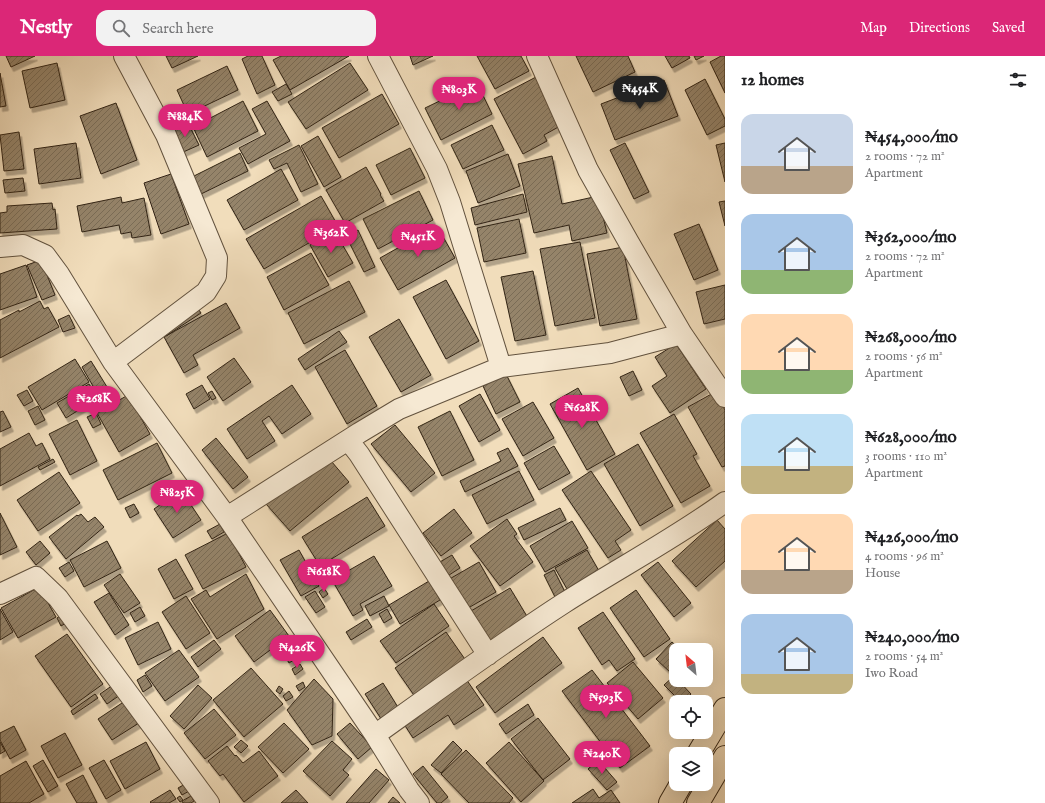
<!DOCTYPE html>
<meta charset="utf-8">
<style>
:root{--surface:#fff;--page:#f2f2f2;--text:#202124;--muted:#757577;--accent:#db2777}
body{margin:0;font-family:"IM FELL English",serif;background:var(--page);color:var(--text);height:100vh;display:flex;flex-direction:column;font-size:15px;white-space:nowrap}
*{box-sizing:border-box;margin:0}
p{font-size:13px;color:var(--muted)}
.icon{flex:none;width:22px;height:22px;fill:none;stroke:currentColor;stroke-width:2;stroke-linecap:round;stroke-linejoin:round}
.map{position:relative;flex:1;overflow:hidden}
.details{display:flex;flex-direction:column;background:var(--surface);width:320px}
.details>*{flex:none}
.needle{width:26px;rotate:332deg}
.fabs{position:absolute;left:669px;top:587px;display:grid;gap:8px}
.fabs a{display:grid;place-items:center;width:44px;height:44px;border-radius:8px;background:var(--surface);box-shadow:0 4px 16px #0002;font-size:20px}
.price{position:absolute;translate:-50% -34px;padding:0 9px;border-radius:14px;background:var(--accent);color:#fff;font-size:13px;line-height:26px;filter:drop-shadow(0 1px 2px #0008)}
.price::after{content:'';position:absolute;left:50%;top:24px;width:12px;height:9px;margin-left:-6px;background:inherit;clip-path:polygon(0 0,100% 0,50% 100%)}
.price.current{background:#222;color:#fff}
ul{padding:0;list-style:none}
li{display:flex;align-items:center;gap:12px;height:100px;padding:0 16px}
li span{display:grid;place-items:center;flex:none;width:112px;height:80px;border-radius:12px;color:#555}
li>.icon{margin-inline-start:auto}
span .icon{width:48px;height:48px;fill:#fffc;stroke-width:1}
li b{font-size:17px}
h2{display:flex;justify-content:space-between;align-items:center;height:48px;padding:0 16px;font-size:17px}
header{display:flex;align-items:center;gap:24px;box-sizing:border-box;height:56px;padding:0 20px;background:var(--accent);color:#fff}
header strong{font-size:19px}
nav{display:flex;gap:22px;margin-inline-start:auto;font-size:14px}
.search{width:280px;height:36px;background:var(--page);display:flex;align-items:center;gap:10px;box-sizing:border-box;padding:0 14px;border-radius:12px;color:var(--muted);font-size:15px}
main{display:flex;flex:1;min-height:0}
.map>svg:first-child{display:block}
.building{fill:url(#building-hatch);stroke:#322415;filter:url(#shadow)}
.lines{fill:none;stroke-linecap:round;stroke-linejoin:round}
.minor-casing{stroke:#62523e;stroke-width:22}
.primary-casing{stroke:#322415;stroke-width:24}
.minor{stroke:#f6e9d3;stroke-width:20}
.primary{stroke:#f1ddbb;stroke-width:22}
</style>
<header>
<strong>Nestly</strong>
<div class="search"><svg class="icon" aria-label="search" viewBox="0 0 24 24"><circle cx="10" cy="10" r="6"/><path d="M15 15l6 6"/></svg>Search here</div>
<nav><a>Map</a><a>Directions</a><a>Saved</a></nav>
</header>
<main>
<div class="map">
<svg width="725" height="747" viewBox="0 0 725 747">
<defs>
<pattern id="building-hatch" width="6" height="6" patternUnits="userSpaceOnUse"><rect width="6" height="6" fill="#95846b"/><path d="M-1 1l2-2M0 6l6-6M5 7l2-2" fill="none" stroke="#7a6c57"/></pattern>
<filter id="shadow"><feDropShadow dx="2.5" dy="4.5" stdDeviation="0" flood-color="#0004"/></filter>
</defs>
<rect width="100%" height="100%" fill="#f1ddbb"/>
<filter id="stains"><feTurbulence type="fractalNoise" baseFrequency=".005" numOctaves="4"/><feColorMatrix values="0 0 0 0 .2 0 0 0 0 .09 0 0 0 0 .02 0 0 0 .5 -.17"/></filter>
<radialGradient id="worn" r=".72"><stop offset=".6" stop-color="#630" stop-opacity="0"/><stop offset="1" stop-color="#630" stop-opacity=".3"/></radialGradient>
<path class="building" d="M6 0H35L11 11Z
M166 0H198L172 12Z
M248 0H262L275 29 257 38 242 3Z
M281 0H349L290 34 273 4Z
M410 0H433L413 9Z
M477 0H521L529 15 495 33Z
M576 0H628L635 16 593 36Z
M665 0H689L690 2 672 12Z
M694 0H704L696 4Z
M721 0H725V37L710 6Z
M57 7 65 44 30 52 22 15Z
M350 7 368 34 306 73 288 46Z
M227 10 238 34 188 58 177 34Z
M0 17 6 50 0 51Z
M536 21 562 69 544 79 547 85 523 98 494 43Z
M705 23 725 63V70L707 79 685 34Z
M664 24 678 60 615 84 601 48Z
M477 27 492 58 441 84 425 52Z
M286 28 292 38 278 45 272 36Z
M382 38 399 68 339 102 322 72Z
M243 45 258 75 207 101 193 71Z
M267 45 290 85 248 108 239 92 266 78 252 53Z
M116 47 137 104 101 118 80 60Z
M188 67 199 89 181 97 171 75Z
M492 69 504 94 463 113 451 89Z
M19 76 24 113 4 115 0 79Z
M318 80 341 121 324 131 301 90Z
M76 87 81 122 39 128 34 93Z
M625 87 649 136 634 143 610 94Z
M725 87V126L716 89Z
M299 89 318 128 301 136 287 107 274 113 269 104Z
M410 92 425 122 391 139 376 109Z
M240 97 248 115 201 138 192 121Z
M508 98 520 130 478 147 466 115Z
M552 100 562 148 598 140 607 177 572 185 569 169 534 177 518 108Z
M366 111 381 138 380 139 384 145 345 167 326 134Z
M281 113 298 144 244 174 227 144Z
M171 118 189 168 161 178 144 127Z
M23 122 25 135 5 137 3 124Z
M419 135 433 164 378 193 363 163Z
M523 138 527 156 475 169 471 152Z
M321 140 338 170 264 213 246 183Z
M121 141 122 147 144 142 151 179 132 182 131 176 121 178 119 169 82 176 77 150Z
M725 145V170L719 146Z
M52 147 53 154 55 153 57 173 0 177V157L7 156V150Z
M519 163 526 197 484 206 477 172Z
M699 168 718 214 694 224 674 178Z
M437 170 455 202 398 234 380 202Z
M358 174 375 211 364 216 346 180Z
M335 176 353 207 328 221 310 189Z
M580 186 595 262 555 270 540 193Z
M623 191 637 263 600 270 587 198Z
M311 197 329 229 284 254 267 221Z
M41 204 55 239 42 244 27 209Z
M26 209 37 241 0 254V218Z
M533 215 546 279 515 285 501 221Z
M446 224 479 285 446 303 413 241Z
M349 225 365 256 304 288 288 257Z
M725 229V263L704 268 696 236Z
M40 245 44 253 48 251 59 271 0 302V264L19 254V256Z
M226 247 240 272 193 299 198 309 184 317 164 281Z
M197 251 201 257 166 280 162 273Z
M69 259 75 272 63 276 58 264Z
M399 263 431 319 401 336 369 281Z
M339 275 347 286 305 314 298 303Z
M676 288 706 333 670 357 652 330 667 320 655 301Z
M345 294 377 350 347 368 315 311Z
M234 302 251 326 223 345 207 321Z
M75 303 89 326 42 354 28 331Z
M91 305 107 331 97 337 82 311Z
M633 315 642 334 629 340 620 321Z
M506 318 520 346 496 358 483 330Z
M89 328 98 342 66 362 57 347Z
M202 329 210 343 194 353 186 338Z
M292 329 311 358 282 378 269 360 262 365 275 385 247 403 227 373Z
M578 332 615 398 587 414 550 348Z
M27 334 33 345 24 350 17 339Z
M212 335 216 342 212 344 208 337Z
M715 336 725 354V410L722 411 688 351Z
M480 338 500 374 479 386 459 350Z
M128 339 150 378 119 396 97 357Z
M533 346 554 382 523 400 502 363Z
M38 350 45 364 35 369 28 355Z
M3 355 11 371 0 376V356Z
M450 355 474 404 442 420 418 371Z
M96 357 101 368 93 372 87 361Z
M674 358 697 398 693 400 710 430 681 447 640 377Z
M77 364 97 405 70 419 49 378Z
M395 369 435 417 411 436 371 388Z
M29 377 36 390 42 387 50 403 0 430V393Z
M216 382 248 421 233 433 202 394Z
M157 387 172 417 118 444 103 414Z
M638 388 673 450 640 470 604 408Z
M554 390 570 417 539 434 524 407Z
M508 392 518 410 465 436 460 425 501 405 497 397Z
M326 399 349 426 290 475 266 448Z
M53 403 55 406 40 414 38 411Z
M519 415 534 444 487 468 472 439Z
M591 415 631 474 615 485 621 494 608 502 562 434Z
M59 416 80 447 38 475 17 444Z
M181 434 201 464 173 482 154 453Z
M367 441 385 470 320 510 302 481Z
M134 448 139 457 130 462 125 452Z
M560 452 566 464 524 484 518 472Z
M454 453 472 477 441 500 423 477Z
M0 457 17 491 0 499Z
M81 458 88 466 95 461 104 471 66 503 49 481 77 459 78 460Z
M507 463 517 478 514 480 533 506 500 530 470 490Z
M717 464 725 473V505L696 531 672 505Z
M572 465 588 492 545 516 530 490Z
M220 468 224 476 212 483 207 475Z
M228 477 246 511 203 533 185 499Z
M40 485 50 497 36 509 26 496Z
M107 485 121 512 84 531 70 504Z
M299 494 319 530 301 540 280 504Z
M587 494 603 522 571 540 555 512Z
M452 499 460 512 446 521 438 507Z
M374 500 392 530 360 548 363 554 353 560 332 524Z
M176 503 193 533 174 543 158 513Z
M69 506 74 515 65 521 59 512Z
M479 506 496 536 463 555 446 525Z
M658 506 691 547 674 561 641 519Z
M554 514 568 542 558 547 544 519Z
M120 518 140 547 124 557 104 529Z
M246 518 264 553 217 583 191 543 206 534 210 541Z
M429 525 440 544 400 568 389 549Z
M39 531 56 561 18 582 1 552Z
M324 532 328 538 323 542 319 536Z
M510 532 528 562 488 586 471 555Z
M636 534 670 583 644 601 610 552Z
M315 535 325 551 316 557 305 541Z
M109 537 129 569 115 579 94 546Z
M186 540 210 577 186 593 162 556Z
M384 540 389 550 370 560 365 550Z
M434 548 449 570 396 607 380 585Z
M140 551 145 560 135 566 130 557Z
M0 553 13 576 0 584Z
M387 553 392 562 384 567 379 558Z
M270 554 289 580 254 606 235 580Z
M66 556 71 564 61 570 57 562Z
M603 556 635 603 617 615 609 604 602 609 578 572Z
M367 563 372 571 351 584 346 576Z
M158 566 171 593 138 609 125 582Z
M446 576 469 609 418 645 395 612Z
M67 578 103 628 71 651 35 600Z
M543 581 562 607 495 657 476 631Z
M214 584 221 593 198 611 191 601Z
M672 586 681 594H676V614L672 618 656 603Z
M292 593 297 602 289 607 284 598Z
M179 594 199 621 165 645 145 617Z
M633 606 663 642 638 663 607 627Z
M300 608 303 613 295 619 292 613Z
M251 612 283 648 244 681 213 644Z
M592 614 650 690 620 712 562 635Z
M145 619 152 630 143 636 137 624Z
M674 620 676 624H678L691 638 683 646H681L664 629Z
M314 623 333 643 332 680 312 689 287 654Z
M466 623 484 649 454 669 448 659 413 682 402 665Z
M303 626 305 631 299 635 296 630Z
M383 627 404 661 387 672 365 638Z
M113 629 120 639 107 648 100 638Z
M198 629 212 642 184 673 170 660Z
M279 630 283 633 280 638 276 635Z
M289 635 293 641 286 645 283 640Z
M95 638 98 642 73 659 71 655Z
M125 645 139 667 112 684 98 663Z
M528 648 534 659 506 678 499 668Z
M214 653 236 679 205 703 184 677Z
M538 662 570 703 543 724 511 683Z
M284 667 309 693 283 717 258 691Z
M350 667 372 691 358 703 337 678Z
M14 670 26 694 10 703 0 684V677Z
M65 677 82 709 58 722 41 690Z
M241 684 248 690 241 697 234 691Z
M332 685 352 703 343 714 349 719 330 740 303 715Z
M453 685 462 694 441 717 431 709Z
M0 686 5 695 0 698Z
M146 686 160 713 125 733 110 705Z
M509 686 544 725 521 746 486 707Z
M227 690 235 700 236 699 243 707 259 695 278 720 244 746 223 718 220 720 208 705Z
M466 694 513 742 509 747H469L441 718Z
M43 704 58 730 48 736 33 710Z
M104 704 121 734 106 743 89 712Z
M598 704 617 726 607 734 588 713Z
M26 705 44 738 29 747H0V720Z
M423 710 448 741 441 747H437L413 718Z
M376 713 389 724 369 747H346Z
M83 719 97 747H77L66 728Z
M187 727 191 734 182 739 178 732Z
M593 733 599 742 611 734 620 747H572Z
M170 734 176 743 169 747H151L150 746Z
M296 734 308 747H281Z
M180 740 183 744 180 746 177 742Z
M191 740 194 745 191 747H183L182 745Z
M393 741 400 747H388Z"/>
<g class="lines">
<g class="minor-casing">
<path id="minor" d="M378 0 437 113 450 146 501 311
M537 0 588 114 628 185 682 278 725 341
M0 191 23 189 45 199 59 218 113 306 227 461 375 679 409 734 419 747
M113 306 206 236 216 220 217 202 166 79 124 0
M348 384 359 398 488 599
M227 461 359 377 399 353 501 311 610 297 682 278
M0 538 36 521 58 542 209 747
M375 679C438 634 499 589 564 547 617 513 674 483 725 446"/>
</g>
<g class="primary-casing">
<path id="primary" d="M698 698 725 653
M670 747 681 728
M698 747 725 701"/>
</g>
<use href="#minor" class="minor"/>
<use href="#primary" class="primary"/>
</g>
<rect width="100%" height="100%" filter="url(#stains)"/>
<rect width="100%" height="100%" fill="url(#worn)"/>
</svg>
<div class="fabs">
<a><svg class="needle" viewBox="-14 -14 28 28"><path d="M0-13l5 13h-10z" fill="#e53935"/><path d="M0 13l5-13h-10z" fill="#757577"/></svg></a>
<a><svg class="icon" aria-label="locate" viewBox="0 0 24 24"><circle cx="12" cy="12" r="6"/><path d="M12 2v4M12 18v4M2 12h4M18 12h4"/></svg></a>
<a><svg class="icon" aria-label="layers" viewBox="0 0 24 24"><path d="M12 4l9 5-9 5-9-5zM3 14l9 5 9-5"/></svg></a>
</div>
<b class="price current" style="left:640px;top:54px">₦454K</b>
<b class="price" style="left:459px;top:55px">₦803K</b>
<b class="price" style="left:185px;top:82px">₦884K</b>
<b class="price" style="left:331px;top:198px">₦362K</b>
<b class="price" style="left:418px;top:202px">₦451K</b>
<b class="price" style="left:94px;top:364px">₦268K</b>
<b class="price" style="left:582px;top:373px">₦628K</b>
<b class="price" style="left:177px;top:458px">₦825K</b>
<b class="price" style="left:324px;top:537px">₦618K</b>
<b class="price" style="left:297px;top:613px">₦426K</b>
<b class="price" style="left:606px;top:663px">₦593K</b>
<b class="price" style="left:602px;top:719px">₦240K</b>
</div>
<section class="details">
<h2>12 homes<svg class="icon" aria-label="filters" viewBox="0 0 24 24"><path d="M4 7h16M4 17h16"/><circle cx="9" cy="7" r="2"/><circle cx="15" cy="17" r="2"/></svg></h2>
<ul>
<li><span style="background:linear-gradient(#c9d6e8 65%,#b9a48a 0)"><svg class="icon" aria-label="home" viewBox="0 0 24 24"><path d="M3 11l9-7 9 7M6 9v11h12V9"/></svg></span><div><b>₦454,000/mo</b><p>2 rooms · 72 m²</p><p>Apartment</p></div></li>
<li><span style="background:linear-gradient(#a9c7e8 70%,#8fb573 0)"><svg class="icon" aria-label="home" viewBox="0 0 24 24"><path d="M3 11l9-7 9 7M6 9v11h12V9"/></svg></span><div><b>₦362,000/mo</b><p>2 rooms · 72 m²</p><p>Apartment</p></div></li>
<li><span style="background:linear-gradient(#ffd9b3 70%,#8fb573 0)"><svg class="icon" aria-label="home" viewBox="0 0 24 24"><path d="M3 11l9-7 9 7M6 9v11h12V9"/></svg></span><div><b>₦268,000/mo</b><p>2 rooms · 56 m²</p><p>Apartment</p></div></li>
<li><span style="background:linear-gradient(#bfe0f5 65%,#c2b280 0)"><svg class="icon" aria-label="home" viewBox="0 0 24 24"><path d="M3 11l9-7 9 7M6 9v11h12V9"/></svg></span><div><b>₦628,000/mo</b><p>3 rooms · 110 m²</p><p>Apartment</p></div></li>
<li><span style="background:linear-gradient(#ffd9b3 70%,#b9a48a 0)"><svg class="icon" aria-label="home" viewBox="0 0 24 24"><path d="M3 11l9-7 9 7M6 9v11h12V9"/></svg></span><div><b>₦426,000/mo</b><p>4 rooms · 96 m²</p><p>House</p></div></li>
<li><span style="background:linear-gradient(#a9c7e8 75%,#c2b280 0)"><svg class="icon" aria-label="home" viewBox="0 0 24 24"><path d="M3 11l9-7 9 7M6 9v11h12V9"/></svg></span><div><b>₦240,000/mo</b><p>2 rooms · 54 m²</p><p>Iwo Road</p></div></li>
</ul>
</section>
</main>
